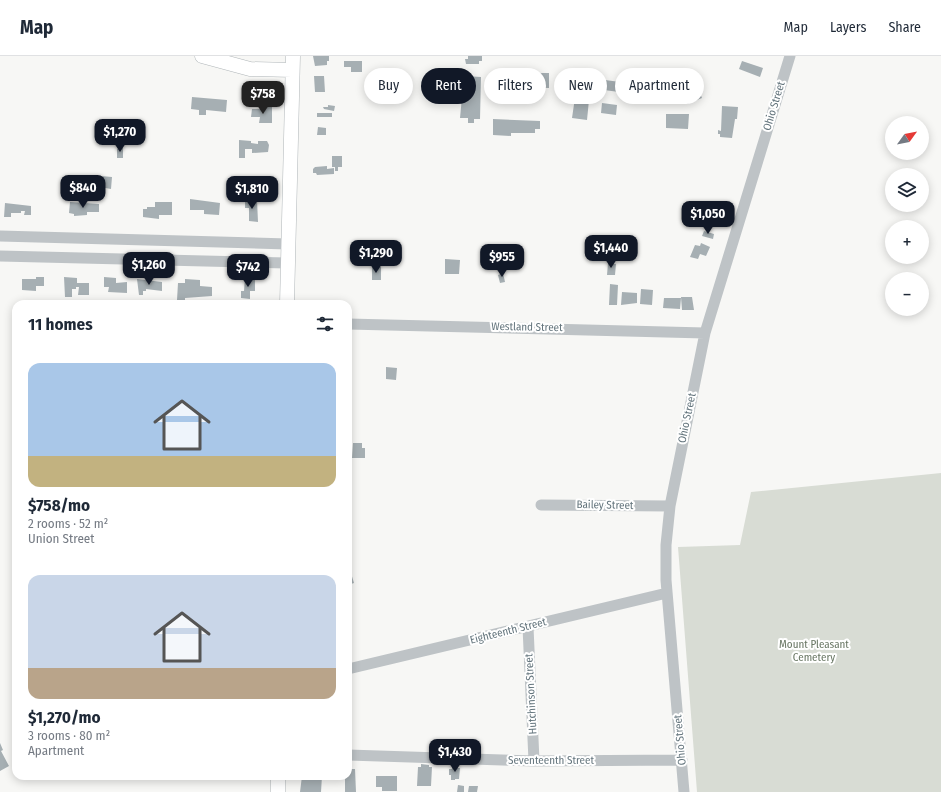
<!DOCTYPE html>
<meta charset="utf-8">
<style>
:root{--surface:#fff;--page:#f2f2f3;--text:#1f2937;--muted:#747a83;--line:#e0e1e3;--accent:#111827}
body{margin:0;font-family:"Fira Sans Condensed",sans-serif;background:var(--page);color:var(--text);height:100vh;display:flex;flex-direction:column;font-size:15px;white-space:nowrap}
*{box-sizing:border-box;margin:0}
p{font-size:13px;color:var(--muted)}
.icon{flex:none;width:22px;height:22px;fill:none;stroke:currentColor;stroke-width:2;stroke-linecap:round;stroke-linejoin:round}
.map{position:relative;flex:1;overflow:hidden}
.details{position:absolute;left:12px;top:244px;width:340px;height:480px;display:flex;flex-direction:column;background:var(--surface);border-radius:12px;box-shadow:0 2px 10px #0003}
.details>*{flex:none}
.top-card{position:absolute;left:364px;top:12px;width:380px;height:36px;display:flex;gap:8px}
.needle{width:26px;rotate:57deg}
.tools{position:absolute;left:885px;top:60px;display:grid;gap:8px}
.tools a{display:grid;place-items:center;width:44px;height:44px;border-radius:50%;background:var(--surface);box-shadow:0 2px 10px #0003;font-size:20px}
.price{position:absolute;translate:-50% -34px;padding:0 9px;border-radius:8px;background:var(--accent);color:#fff;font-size:13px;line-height:26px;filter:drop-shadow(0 1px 2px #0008)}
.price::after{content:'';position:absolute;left:50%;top:24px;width:12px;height:9px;margin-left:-6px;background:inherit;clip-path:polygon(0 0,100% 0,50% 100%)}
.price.selected{background:#222;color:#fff}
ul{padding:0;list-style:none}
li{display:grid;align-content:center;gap:8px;height:212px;padding:0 16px}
li span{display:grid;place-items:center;height:124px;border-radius:12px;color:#555}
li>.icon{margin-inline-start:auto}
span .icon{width:72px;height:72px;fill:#fffc;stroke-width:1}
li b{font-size:17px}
h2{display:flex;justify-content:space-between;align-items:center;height:48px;padding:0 16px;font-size:17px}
.tag{padding:0 14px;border-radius:18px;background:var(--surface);box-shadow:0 2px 10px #0003;font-size:14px;line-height:36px}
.tag.selected{background:var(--accent);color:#fff}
header{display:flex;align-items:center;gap:24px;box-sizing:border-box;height:56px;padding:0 20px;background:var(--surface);border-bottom:1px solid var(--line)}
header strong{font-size:19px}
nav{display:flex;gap:22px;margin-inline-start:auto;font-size:14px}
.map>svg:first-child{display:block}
.green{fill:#d8dcd4}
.building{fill:#a6afb3}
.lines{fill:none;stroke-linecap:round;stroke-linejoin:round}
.major-casing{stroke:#b0b6b9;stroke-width:15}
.minor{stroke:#bec3c6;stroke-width:11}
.major{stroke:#fff;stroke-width:14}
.labels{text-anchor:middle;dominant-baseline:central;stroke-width:4;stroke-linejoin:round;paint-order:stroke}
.street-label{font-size:11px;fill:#64757d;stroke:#fff}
.park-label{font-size:11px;fill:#687663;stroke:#fff}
</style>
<header>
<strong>Map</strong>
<nav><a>Map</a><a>Layers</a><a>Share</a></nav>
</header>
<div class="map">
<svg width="941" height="736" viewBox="0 0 941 736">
<rect width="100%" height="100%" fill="#f7f7f5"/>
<path class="green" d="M941 417V736H697L678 491 740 489 751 436Z"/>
<path class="building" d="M313 0H329V5H327V9L315 10Z
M468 0H482V5H479V8H466L465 3H468Z
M344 5H362V16H351V11H344Z
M742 5 763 12 760 21 739 13Z
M530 17H549V32L507 31V28H502L503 21H507V19L521 20V18H529Z
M314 20H324L325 36H315Z
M464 20 481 21 480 63H474V67H468V62H460Z
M578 21 592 23 587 44H589L587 64 572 62Z
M605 24 620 26 619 36 604 34Z
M636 25 645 27 643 40 634 39Z
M697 30 702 42 687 48 682 36Z
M192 41 227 44 226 56 206 54V59H199V54L191 53Z
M602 47 617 49 616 59 601 57Z
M328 49 335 50 334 55 324 53 323 51H328Z
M722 50 738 51 737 63H735L732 82 720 81V78H718V74L721 75Z
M260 51H272V67H259L260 61H251L252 53H260Z
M317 57H332V61H317Z
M666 58H689L688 73 666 72Z
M493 63 540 65V73H535V77H511V80L493 79Z
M318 71 326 72V79H317Z
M239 84 251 85V87L258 88V85H267L269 89 268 96 252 97V93H245V102H239Z
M123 92V102H117V93Z
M332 100H342V111H338V115H335V111H332Z
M327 110V113L334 112V118L317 119 316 117H313V113L315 111Z
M101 120 112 121 111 133 100 131Z
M240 121 252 122 251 134 239 133Z
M190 143 220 147 219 159 204 158V154H190Z
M245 144H257L258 166 249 165V152H245Z
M70 146 99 148V156H87V159L74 160V158L69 157Z
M155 146H172V159H159V163L143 161V153H147V151H155Z
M5 147 31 150V159H24L25 155H21V157H11V161H4Z
M704 175 714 178 713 183 702 180Z
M701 187 710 191 706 200 700 198 698 203 690 201 695 189 700 190Z
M445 203 460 204 459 218H445Z
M608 207 616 208 615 219H607Z
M372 211H381V224H372Z
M503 217 505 226 500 227 498 219Z
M36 221H44V230H36V235L22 234V223H36Z
M64 221 77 222V227H89V239H78L79 231H76V233H72V241H65Z
M104 221 116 222V227L127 226V237L108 236 109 231H104Z
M245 221H254L255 224V235H250V243L241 242V235H244Z
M137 223 162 226V235L146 233V235H143V239H139Z
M185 223 200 224V230L212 231V240L185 242V245L177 244 178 227H185Z
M610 228 618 229 617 249H609Z
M641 233 653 234 652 249 640 248Z
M622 236 637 237V247L621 249Z
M681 241H692L694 254H682Z
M664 242H681L680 253 663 252Z
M386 311 397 312 396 324 386 323Z
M353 387H362V392H365V402H352Z
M351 517 354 527 348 529V518Z
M0 687 3 694 1 695 9 710 0 715Z
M421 708 429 709V711H432L431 730H417L418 711H421Z
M452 709H457V712H460L459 723H455V724H451V719H449V713H452Z
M348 713H355L356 736H345V720H348Z
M302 720H322L321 736H300Z
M376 720H397V735H382V731H376Z
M458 729 464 730V736H457Z
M469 730H478L477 736H468Z"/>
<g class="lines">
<g class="major-casing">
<path id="major" d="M202 0 250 13 292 14
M287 248 293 0
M278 736V720"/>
</g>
<path class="minor" d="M0 180 288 188
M0 200 287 207
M348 268 705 277
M541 449 670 450
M528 571 534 705
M348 613 667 537
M348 699 534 705 682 704
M684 736 666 524V489L670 450 705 277 790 0"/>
<use href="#major" class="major"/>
</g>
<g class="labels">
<g class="street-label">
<text transform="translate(774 50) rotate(-73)">Ohio Street</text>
<text transform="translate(527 271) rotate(1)">Westland Street</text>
<text transform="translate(687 362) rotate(-78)">Ohio Street</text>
<text transform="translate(605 449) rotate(1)">Bailey Street</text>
<text transform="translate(508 575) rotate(-14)">Eighteenth Street</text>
<text transform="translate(531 638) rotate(-93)">Hutchinson Street</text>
<text transform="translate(680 684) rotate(-95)">Ohio Street</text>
<text x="551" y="704">Seventeenth Street</text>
</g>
<g class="park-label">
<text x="814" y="588">Mount Pleasant<tspan x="814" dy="13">Cemetery</tspan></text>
</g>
</g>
</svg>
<div class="tools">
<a><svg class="needle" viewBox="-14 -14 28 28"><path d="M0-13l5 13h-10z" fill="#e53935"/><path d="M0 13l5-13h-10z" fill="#747a83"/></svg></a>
<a><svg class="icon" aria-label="layers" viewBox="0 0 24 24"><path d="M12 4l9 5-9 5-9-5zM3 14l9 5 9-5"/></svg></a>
<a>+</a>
<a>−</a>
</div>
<b class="price selected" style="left:263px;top:59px">$758</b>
<b class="price" style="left:120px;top:97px">$1,270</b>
<b class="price" style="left:83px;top:153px">$840</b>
<b class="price" style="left:252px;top:154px">$1,810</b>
<b class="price" style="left:708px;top:179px">$1,050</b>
<b class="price" style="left:611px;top:213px">$1,440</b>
<b class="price" style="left:376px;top:218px">$1,290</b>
<b class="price" style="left:502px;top:222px">$955</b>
<b class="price" style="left:149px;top:230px">$1,260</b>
<b class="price" style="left:248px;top:232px">$742</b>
<b class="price" style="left:455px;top:717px">$1,430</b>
<div class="top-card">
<a class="tag">Buy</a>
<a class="tag selected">Rent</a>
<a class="tag">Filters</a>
<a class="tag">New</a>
<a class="tag">Apartment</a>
</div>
<section class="details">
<h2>11 homes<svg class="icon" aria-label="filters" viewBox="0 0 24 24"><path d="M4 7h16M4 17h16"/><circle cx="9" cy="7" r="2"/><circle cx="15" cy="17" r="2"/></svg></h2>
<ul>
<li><span style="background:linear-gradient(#a9c7e8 75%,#c2b280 0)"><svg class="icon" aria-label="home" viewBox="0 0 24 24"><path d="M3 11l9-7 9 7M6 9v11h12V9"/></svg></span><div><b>$758/mo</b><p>2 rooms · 52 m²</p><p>Union Street</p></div></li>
<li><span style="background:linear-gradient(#c9d6e8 75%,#b9a48a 0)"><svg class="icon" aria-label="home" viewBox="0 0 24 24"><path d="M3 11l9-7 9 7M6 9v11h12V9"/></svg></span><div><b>$1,270/mo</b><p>3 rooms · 80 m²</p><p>Apartment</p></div></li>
</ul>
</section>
</div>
